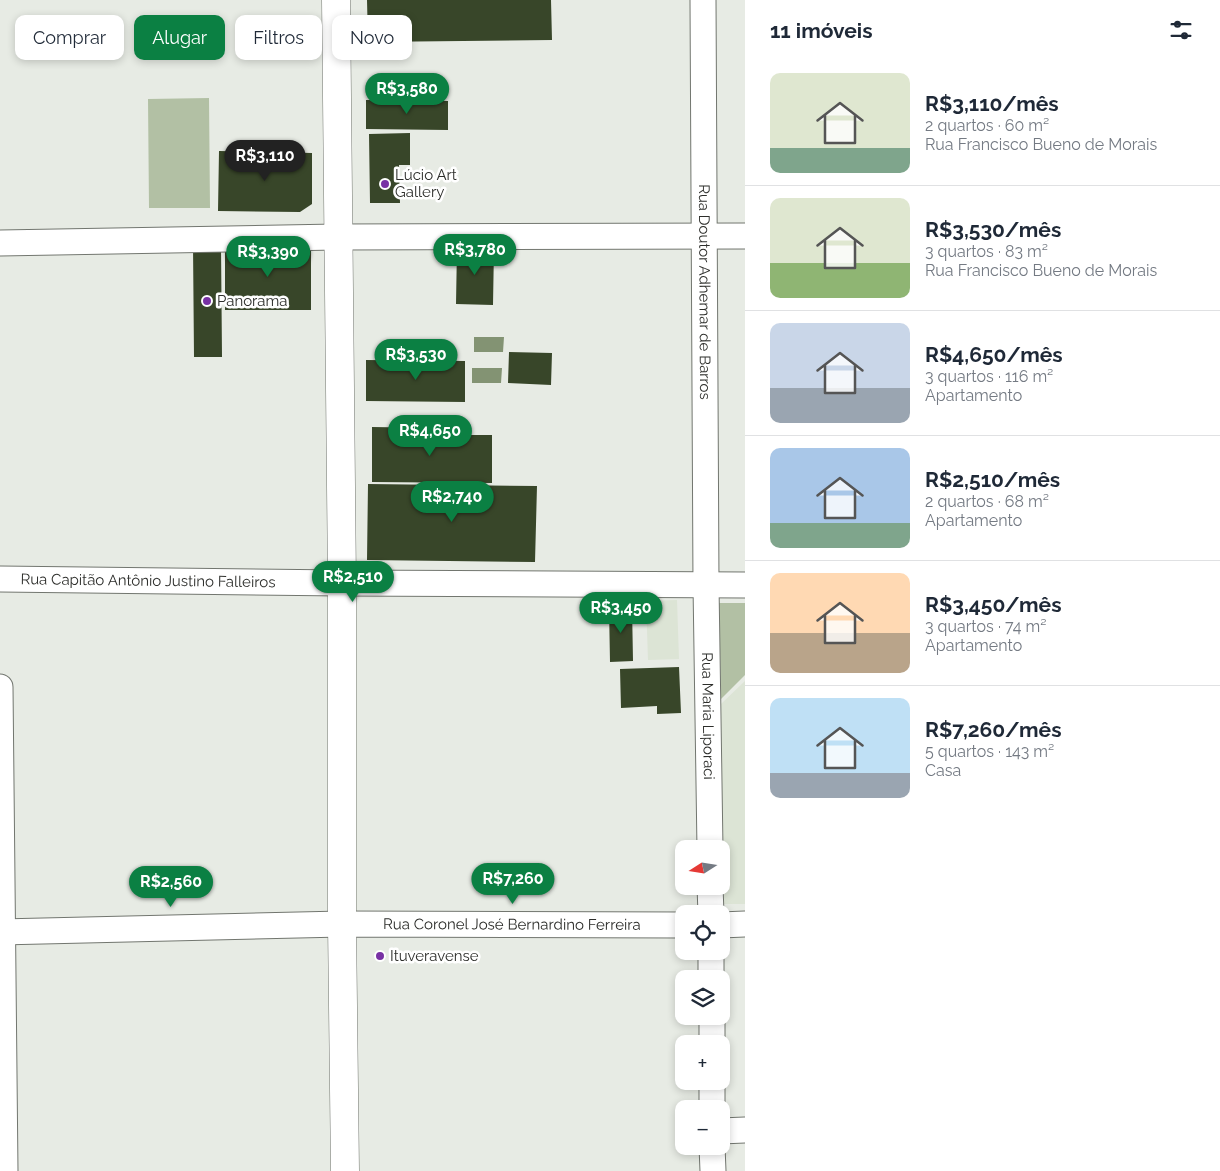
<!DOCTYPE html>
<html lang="pt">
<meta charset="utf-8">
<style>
:root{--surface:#fff;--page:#f2f2f3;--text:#1f2937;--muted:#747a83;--line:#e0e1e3;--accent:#0b8043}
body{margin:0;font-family:Raleway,sans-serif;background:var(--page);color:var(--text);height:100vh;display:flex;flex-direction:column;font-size:19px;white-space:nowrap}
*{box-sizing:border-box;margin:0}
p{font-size:16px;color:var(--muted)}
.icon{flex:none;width:28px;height:28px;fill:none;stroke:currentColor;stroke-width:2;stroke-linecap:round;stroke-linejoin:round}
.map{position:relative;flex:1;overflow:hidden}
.panel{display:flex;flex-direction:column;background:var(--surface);width:475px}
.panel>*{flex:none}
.guide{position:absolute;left:15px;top:15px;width:475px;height:45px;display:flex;gap:10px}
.needle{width:32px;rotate:258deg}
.tools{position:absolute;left:675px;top:840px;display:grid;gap:10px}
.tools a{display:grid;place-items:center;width:55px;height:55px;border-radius:10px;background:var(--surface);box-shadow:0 2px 8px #0003;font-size:25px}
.price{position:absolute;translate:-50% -42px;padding:0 11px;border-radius:18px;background:var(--accent);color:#fff;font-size:16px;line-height:32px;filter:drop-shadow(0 1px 2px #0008)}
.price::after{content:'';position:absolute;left:50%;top:30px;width:15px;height:11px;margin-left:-8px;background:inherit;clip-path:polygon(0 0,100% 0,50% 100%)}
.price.on{background:#222;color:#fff}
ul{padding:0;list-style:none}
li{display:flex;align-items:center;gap:15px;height:125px;padding:0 25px}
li+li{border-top:1px solid var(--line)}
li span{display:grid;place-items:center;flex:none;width:140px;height:100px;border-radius:10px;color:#555}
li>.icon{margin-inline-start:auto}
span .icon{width:60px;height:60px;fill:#fffc;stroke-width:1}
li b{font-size:21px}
h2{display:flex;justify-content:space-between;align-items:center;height:60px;padding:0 25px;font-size:21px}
.chip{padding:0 18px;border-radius:10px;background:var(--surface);box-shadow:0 2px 8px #0003;font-size:18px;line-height:45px}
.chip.on{background:var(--accent);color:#fff}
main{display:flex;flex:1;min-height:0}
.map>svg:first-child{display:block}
.built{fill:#dce4d5}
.green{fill:#b2c0a4}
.water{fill:#839373}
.building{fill:#384629}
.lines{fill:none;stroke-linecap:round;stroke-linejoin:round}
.minor-casing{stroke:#72766f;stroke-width:27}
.major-casing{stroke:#72766f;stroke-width:29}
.minor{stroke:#fff;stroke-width:25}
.major{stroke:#fff;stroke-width:28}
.poi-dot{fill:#7831a4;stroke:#fff;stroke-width:2}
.labels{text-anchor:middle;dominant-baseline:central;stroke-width:5;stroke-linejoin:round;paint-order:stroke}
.poi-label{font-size:15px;fill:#2d2e2b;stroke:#fff;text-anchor:start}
.street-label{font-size:15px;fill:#2d2e2b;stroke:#fff}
</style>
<main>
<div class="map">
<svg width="745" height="1171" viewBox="0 0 745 1171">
<rect width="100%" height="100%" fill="#e7ebe4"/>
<path class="built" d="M677 600 679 659 648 660 646 601Z
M745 681V904H722L721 704Z"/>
<path class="green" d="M209 98 210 208H149L148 99Z
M719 603H745V675L721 699Z"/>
<path class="water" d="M474 337H504L503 352H474Z
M472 368H502L501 383H472Z"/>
<path class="building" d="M367 0H551L552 40 368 42Z
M366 100 448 101V130L366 129Z
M410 133V165H399L400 203H370L369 134Z
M219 151 312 153V204L300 212 218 211Z
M193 245H221L222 357H194Z
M225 247H311V310H225Z
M457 247 494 248 493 305 456 304Z
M509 352 552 353 551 385 508 383Z
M366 360 465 361V402L366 401Z
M372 427 439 428V435H492V483L372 482Z
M368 484 537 486 535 562 367 560Z
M632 606 633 661 610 662 609 607Z
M679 667 681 713 657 714V706L621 708 620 669Z"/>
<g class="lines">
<g class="minor-casing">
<g id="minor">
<path id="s1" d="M703 0 706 585 710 849"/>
<path d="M0 243 337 237 745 236"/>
<path id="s2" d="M0 579 342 583 745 585"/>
<path d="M0 687 5 1171"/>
<path d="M710 886 711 914"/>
<path d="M721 925 745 924"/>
<path id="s3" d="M0 932 342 924 684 925"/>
<path d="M711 951V979"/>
<path d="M712 1016V1044"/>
<path d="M712 1081V1109"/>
<path d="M721 1131 745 1130"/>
<path d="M712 1146 713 1171"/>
</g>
</g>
<g class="major-casing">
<path id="major" d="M336 0 342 583V924L345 1171"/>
</g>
<use href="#minor" class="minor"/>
<use href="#major" class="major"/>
</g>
<g class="poi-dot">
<circle cx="385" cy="184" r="5"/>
<circle cx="207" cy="301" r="5"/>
<circle cx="380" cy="956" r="5"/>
</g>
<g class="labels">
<g class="poi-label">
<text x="395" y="175">Lúcio Art<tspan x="395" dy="17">Gallery</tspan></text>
<text x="217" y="301">Panorama</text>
<text x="390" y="956">Ituveravense</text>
</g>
<g class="street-label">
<text stroke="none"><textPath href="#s1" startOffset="292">Rua Doutor Adhemar de Barros</textPath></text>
<text stroke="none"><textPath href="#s2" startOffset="148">Rua Capitão Antônio Justino Falleiros</textPath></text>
<text stroke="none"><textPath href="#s1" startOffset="716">Rua Maria Liporaci</textPath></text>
<text stroke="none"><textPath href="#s3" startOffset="512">Rua Coronel José Bernardino Ferreira</textPath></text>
</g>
</g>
</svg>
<div class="tools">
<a><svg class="needle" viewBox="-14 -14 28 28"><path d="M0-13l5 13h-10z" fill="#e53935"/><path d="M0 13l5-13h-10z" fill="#747a83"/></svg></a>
<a><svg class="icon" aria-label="locate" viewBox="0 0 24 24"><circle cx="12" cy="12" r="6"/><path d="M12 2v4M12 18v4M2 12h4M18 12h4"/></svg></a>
<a><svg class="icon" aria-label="layers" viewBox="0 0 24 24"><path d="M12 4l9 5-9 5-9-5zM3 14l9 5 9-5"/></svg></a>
<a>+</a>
<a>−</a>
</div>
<b class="price" style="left:407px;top:115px">R$3,580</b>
<b class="price on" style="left:265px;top:182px">R$3,110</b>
<b class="price" style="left:475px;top:276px">R$3,780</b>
<b class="price" style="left:268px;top:278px">R$3,390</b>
<b class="price" style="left:416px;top:381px">R$3,530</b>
<b class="price" style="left:430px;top:457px">R$4,650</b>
<b class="price" style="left:452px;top:523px">R$2,740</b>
<b class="price" style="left:353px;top:603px">R$2,510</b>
<b class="price" style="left:621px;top:634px">R$3,450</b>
<b class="price" style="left:513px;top:905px">R$7,260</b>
<b class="price" style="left:171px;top:908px">R$2,560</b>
<div class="guide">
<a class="chip">Comprar</a>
<a class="chip on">Alugar</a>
<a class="chip">Filtros</a>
<a class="chip">Novo</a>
</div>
</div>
<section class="panel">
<h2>11 imóveis<svg class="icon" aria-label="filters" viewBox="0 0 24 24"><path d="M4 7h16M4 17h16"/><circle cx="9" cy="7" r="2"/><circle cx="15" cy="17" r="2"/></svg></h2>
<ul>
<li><span style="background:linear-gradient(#dfe7d0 75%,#7fa58c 0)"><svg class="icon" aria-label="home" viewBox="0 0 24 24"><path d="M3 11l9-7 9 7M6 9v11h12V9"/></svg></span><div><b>R$3,110/mês</b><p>2 quartos · 60 m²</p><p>Rua Francisco Bueno de Morais</p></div></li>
<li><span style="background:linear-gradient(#dfe7d0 65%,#8fb573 0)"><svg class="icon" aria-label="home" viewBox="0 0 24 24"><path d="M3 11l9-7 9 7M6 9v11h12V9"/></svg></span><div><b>R$3,530/mês</b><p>3 quartos · 83 m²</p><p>Rua Francisco Bueno de Morais</p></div></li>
<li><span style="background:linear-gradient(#c9d6e8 65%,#9aa5b1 0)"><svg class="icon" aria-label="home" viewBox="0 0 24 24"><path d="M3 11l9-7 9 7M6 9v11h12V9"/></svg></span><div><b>R$4,650/mês</b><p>3 quartos · 116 m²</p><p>Apartamento</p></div></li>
<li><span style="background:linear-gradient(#a9c7e8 75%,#7fa58c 0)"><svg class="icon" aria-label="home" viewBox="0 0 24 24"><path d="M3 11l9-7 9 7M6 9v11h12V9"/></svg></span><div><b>R$2,510/mês</b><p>2 quartos · 68 m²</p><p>Apartamento</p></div></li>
<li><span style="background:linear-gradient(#ffd9b3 60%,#b9a48a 0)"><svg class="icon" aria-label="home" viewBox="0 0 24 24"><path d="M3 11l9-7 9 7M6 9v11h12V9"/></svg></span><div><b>R$3,450/mês</b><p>3 quartos · 74 m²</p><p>Apartamento</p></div></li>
<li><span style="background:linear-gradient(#bfe0f5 75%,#9aa5b1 0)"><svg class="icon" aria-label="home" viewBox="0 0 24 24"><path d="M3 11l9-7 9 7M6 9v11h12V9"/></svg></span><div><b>R$7,260/mês</b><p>5 quartos · 143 m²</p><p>Casa</p></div></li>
</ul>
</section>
</main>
